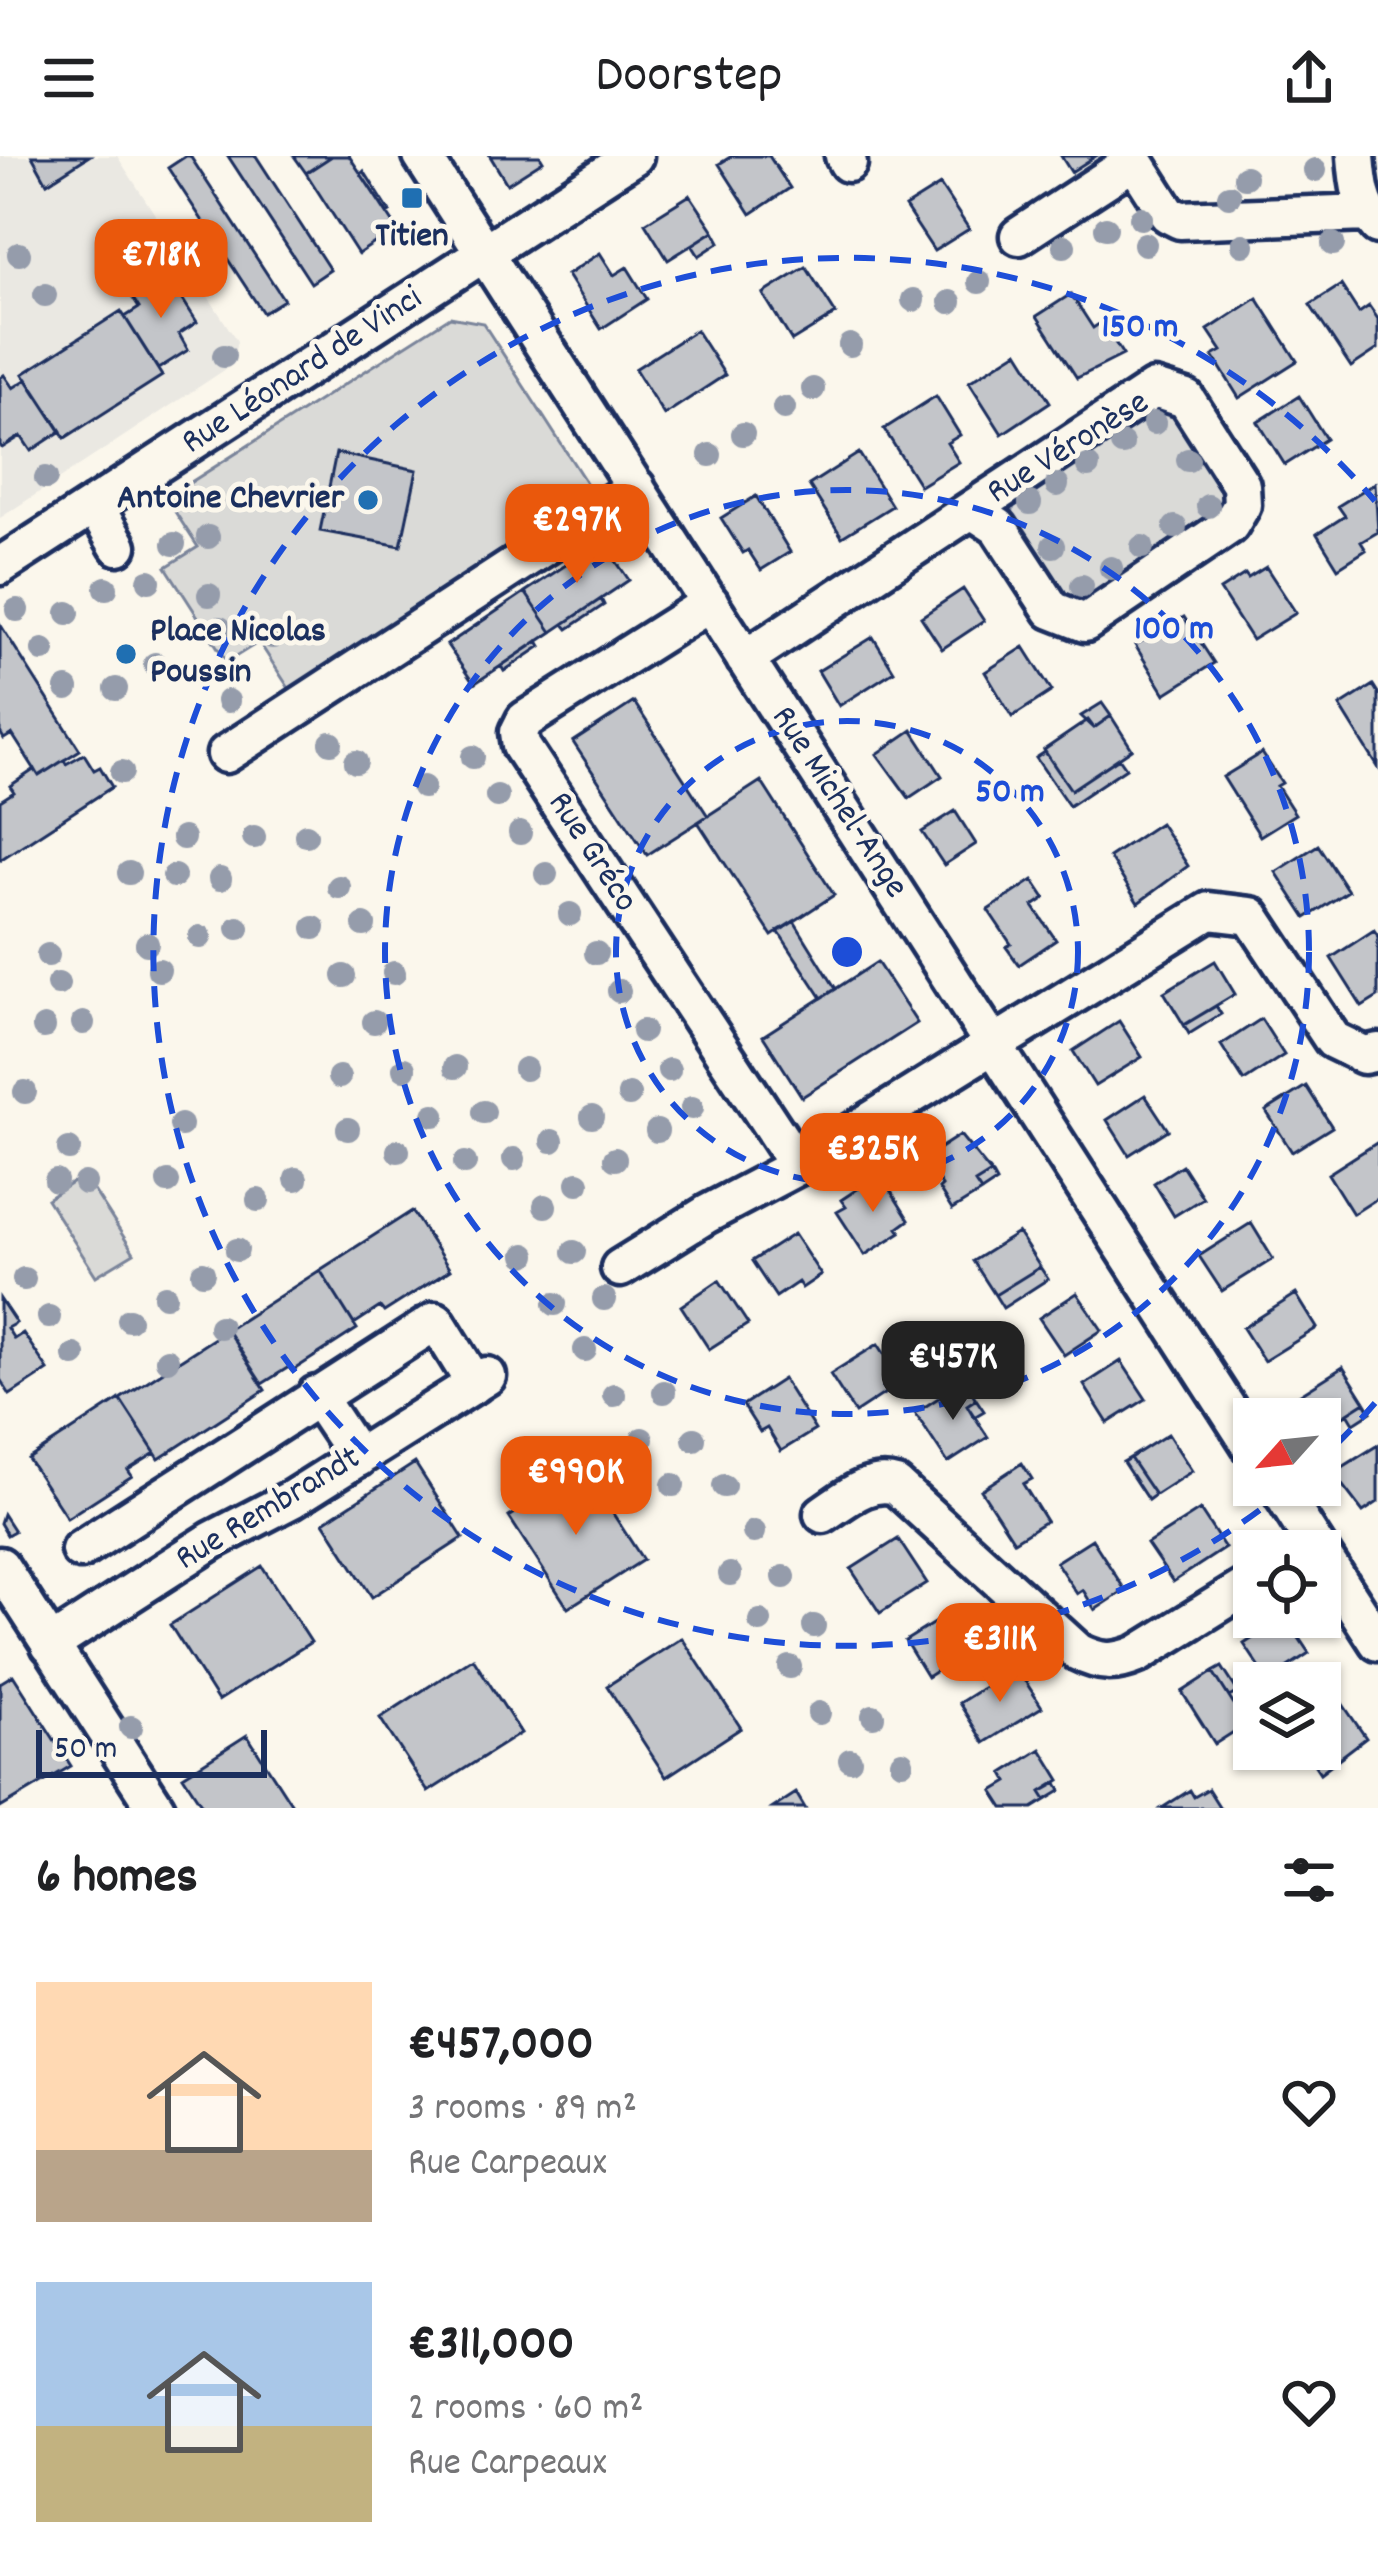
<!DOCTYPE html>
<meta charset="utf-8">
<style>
:root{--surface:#fff;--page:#f2f2f2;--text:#202124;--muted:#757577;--accent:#ea580c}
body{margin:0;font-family:Dekko,sans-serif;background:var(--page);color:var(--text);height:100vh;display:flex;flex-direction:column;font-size:45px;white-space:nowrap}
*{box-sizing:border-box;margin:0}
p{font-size:39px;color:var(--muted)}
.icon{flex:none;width:66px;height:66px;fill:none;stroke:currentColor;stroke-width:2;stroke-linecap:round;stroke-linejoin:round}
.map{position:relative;height:1652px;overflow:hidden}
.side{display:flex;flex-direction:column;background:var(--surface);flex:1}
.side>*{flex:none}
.needle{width:78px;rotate:243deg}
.buttons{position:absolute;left:1233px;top:1242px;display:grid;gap:24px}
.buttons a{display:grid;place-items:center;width:108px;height:108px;border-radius:0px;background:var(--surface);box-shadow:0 3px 9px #0004;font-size:60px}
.scale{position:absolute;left:36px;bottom:30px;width:231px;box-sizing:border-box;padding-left:12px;border:6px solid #1b2f5e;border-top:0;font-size:33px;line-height:42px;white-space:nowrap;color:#1b2f5e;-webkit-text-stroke:9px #fbf7ec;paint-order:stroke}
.price{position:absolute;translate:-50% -102px;padding:0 27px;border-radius:24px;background:var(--accent);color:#fff;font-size:39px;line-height:78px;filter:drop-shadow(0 3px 6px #0008)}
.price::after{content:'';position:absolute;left:50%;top:72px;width:36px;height:27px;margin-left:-18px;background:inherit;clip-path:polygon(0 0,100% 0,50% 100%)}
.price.on{background:#222;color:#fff}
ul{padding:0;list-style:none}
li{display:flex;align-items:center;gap:36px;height:300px;padding:0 36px}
li span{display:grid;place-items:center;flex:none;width:336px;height:240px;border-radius:0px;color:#555}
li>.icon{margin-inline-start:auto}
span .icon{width:144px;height:144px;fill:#fffc;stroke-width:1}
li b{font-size:51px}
h2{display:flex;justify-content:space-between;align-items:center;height:144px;padding:0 36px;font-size:51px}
header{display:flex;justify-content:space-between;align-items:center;height:156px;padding:0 36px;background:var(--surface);font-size:54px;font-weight:600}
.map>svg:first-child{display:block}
.built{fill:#eae8e2}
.green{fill:#dadad7;stroke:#7a849a;stroke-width:3}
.building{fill:#c3c5c9;stroke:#1b2f5e;stroke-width:3}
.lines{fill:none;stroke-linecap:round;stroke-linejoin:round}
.minor-casing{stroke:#1b2f5e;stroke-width:45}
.minor{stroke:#fbf7ec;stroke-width:36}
.tree{fill:#959cab}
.ring{fill:none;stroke:#1d4ed8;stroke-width:6;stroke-dasharray:21 15}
.poi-dot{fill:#1f6fb2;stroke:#fbf7ec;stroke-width:4.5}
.labels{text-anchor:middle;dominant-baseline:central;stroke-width:10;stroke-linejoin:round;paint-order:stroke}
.poi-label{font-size:36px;font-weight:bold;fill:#1b2f5e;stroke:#fbf7ec}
.street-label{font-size:36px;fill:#1b2f5e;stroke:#fbf7ec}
.centre{fill:#1d4ed8;stroke:#fbf7ec;stroke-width:6}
.ring-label{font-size:36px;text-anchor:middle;font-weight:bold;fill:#1d4ed8;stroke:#fbf7ec;stroke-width:10;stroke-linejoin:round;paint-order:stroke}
</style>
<header><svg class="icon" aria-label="menu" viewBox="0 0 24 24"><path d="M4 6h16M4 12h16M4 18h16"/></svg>Doorstep<svg class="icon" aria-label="share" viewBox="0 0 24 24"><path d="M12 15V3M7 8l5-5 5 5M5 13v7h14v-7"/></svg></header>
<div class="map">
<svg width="1378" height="1652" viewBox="0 0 1378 1652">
<rect width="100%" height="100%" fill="#fbf7ec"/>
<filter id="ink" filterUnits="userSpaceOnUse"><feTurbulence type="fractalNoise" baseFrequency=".00833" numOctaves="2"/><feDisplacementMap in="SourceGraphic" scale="24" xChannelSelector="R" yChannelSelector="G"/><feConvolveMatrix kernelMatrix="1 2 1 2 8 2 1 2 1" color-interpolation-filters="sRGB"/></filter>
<g filter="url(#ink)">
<path class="built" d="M0 0H117L237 185 232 209 0 362Z"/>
<path class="green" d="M450 161 483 167 596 342 292 537 259 486 227 506 166 411 198 391 166 342Z
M1153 254 1180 259 1227 334 1221 359 1084 448 1061 443 1011 364 1015 343Z
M84 1019 134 1097 96 1120 47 1043Z"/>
<path class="building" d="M32 0H89L47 27Z
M186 0H190L284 144 263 157 168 12Z
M228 0H256L330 114 311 127Z
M294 0H332L306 17Z
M332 0H349L397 72 358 98 306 17Z
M490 0H540L543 5 507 28Z
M732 0H769L790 32 751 58 719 8Z
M1061 0H1096L1071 16Z
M364 15 390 56 387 58 361 18Z
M940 29 969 73 934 95 905 51Z
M690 39 714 75 668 104 645 67Z
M714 75 720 86 699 100 692 89Z
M600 97 614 119 627 111 647 143 601 173 567 119Z
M806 111 836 158 792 185 763 138Z
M167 119 197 166 179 178 188 194 158 213 125 161 139 152 132 141Z
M1341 129 1359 157 1369 150 1378 163V193L1351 211 1310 149Z
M1071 138 1093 172 1102 166 1123 199 1077 222 1037 160Z
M1257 142 1297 205 1239 242 1213 200 1222 195 1208 174Z
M121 155 162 220 65 282 23 218Z
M696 174 725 219 664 259 635 213Z
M1018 195 1050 246 1002 278 969 226Z
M4 219 13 232 27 223 61 275 31 295 21 280 2 292 0 289V222Z
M936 240 960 279 947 287 959 306 920 330 884 273Z
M1299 240 1326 283 1285 309 1258 266Z
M336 297 417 314 401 390 320 375Z
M859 297 892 350 842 381 809 329Z
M1375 327 1378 376 1361 386 1366 394 1338 412 1317 378 1345 360 1338 350Z
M756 340 790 396 761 414 748 394 743 397 721 362Z
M602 385 629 424 552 476 525 436Z
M1266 411 1296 457 1252 484 1220 434 1245 418 1248 422Z
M963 433 984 465 942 493 921 461Z
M525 436 552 476 474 528 447 489Z
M601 443 604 449 568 473 564 468Z
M1184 461 1214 507 1165 538 1135 489Z
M0 468 80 594 39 620 12 578 4 583 0 576Z
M873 481 894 515 839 550 818 515Z
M538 485 541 490 504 515 501 510Z
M1024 491 1052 535 1012 561 985 516Z
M1373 529 1378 537V611L1340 550Z
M634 546 708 660 647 699 573 586Z
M1102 547 1111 560 1094 572 1081 560Z
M1111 560 1132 593 1071 634 1044 594 1088 564 1094 572Z
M912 574 942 620 909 642 877 598Z
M1045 596 1071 634 1119 602 1126 612 1069 650 1036 602Z
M1262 597 1282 627 1277 630 1295 658 1260 680 1223 621Z
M84 598 94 614 100 611 112 631 0 704V645L14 636 10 630 35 613 39 620 64 604 66 608Z
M761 625 834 739 772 780 698 666Z
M955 655 976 688 944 709 922 676Z
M1160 667 1188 710 1138 747 1109 701Z
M1318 689 1348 735 1306 762 1276 716Z
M1033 724 1045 742 1033 750 1056 784 1019 809 1006 791 1011 788 988 754Z
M794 765 836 833 822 842 778 775Z
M1374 774 1378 780V841L1362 851 1331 802Z
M1215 805 1235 838 1184 869 1164 836Z
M877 806 917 867 802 941 763 880Z
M1216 850 1221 858 1189 878 1184 869Z
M1261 863 1284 899 1244 925 1221 889Z
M1119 865 1142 901 1095 930 1073 895Z
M1306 930 1332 971 1292 996 1266 955Z
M1145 939 1168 974 1129 999 1107 964Z
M960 979 991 1017 975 1027 981 1036 952 1054 939 1033 942 1030 936 1021 932 1024 920 1005Z
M1378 986V1042L1353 1058 1328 1018Z
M1182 1009 1203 1042 1174 1060 1154 1027Z
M991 1017 996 1026 981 1036 975 1027Z
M880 1018 909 1064 898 1072 901 1076 865 1099 837 1056 846 1051 841 1044Z
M412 1055 450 1114 384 1156 380 1151 354 1168 320 1114Z
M1251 1067 1273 1103 1222 1135 1199 1100Z
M1018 1077 1040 1111 995 1139 973 1105Z
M794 1078 821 1119 802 1132 798 1126 776 1141 752 1105Z
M1040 1111 1048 1123 1003 1152 995 1139Z
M320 1114 357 1173 292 1215 289 1211 262 1228 227 1174Z
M719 1124 748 1168 709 1193 681 1150Z
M1077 1137 1102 1174 1064 1199 1039 1162Z
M1296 1138 1317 1172 1264 1205 1243 1172Z
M0 1143 16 1167 7 1172 14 1183 23 1177 48 1214 10 1239 0 1223Z
M227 1174 265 1234 159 1303 120 1243Z
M878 1188 899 1220 883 1231 887 1236 855 1257 830 1218Z
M1121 1205 1146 1243 1108 1267 1084 1229Z
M1343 1211 1365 1246 1320 1275V1263H1300L1288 1246Z
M783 1223 815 1274 781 1295 767 1272 760 1276 743 1249Z
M965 1225 976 1243 967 1249 988 1281 948 1307 915 1257Z
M120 1243 155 1297 128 1314 132 1320 67 1362 28 1303Z
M976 1243 984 1255 974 1261 967 1249Z
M1365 1246 1371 1256 1354 1267 1348 1257Z
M1168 1278 1192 1315 1155 1339 1130 1302Z
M1378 1289V1346L1363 1356 1333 1317Z
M1130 1302 1155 1339 1148 1344 1123 1306Z
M415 1307 463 1382 372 1441 324 1366Z
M1022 1307 1032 1323 1023 1328 1046 1365 1014 1385 981 1334Z
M584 1313 643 1404 568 1452 509 1361Z
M1200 1354 1225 1392 1173 1426 1147 1388Z
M3 1358 14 1375 7 1379 0 1367Z
M898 1383 927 1427 880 1457 851 1413Z
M1092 1383 1125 1434 1095 1454 1083 1434 1077 1438 1056 1406Z
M262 1410 311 1486 218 1545 170 1469Z
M961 1450 983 1485 927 1521 905 1485Z
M1285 1461 1309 1497 1268 1524 1244 1488Z
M682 1482 741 1572 666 1621 607 1530Z
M473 1502 521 1577 428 1636 380 1562Z
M1016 1511 1042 1551 984 1587 959 1547Z
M1222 1511 1238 1536 1229 1541 1213 1516Z
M1213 1516 1246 1568 1215 1588 1182 1536Z
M13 1519 71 1610 0 1652V1527Z
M1340 1544 1366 1582 1320 1617 1304 1593H1320V1558Z
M247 1579 294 1652H204L183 1620Z
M1041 1593 1060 1624 1041 1636 1046 1644 1033 1652H1004L993 1635 1008 1626 1003 1617Z
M1057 1627 1061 1635 1046 1644 1041 1636Z
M1208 1633 1220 1652H1162L1190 1634 1194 1641Z
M796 1637 805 1652H773Z"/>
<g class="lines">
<g class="minor-casing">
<path id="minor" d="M422 0 1254 1294
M844 0 848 7
M1131 0 1168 58 1180 64 1367 57
M1356 0C1358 26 1360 50 1378 69
M1019 80 1134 5
M94 349 118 390
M0 410 634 0
M710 447 525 564 519 576 521 590 798 1010
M745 503 1154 233 1186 243 1241 329 1242 349 1230 369 1085 467 1052 454 998 371 972 354
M226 598 636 331
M620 1112 707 1058 798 1010 1209 755 1251 760 1333 884 1364 899 1378 896
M316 1239 358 1302
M1277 1329 1319 1395
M823 1358C846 1343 868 1322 896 1330L1078 1496C1100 1507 1115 1508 1138 1498L1254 1426
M80 1394 436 1165 475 1228
M1320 1396 1378 1486
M0 1410 156 1652
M50 1489 213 1384 292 1343 487 1220"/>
</g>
<use href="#minor" class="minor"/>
</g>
<g class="tree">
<circle cx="1315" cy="14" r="12"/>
<circle cx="1245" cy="21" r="12"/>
<circle cx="1229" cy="40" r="12"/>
<circle cx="1141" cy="62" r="12"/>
<circle cx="1106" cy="72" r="12"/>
<circle cx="1145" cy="88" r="12"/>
<circle cx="1333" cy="88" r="12"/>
<circle cx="1243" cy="89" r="12"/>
<circle cx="1064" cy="90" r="12"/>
<circle cx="128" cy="95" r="12"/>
<circle cx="19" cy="98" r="12"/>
<circle cx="185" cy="121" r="12"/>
<circle cx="979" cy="126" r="12"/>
<circle cx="45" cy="139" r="12"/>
<circle cx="913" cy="144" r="12"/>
<circle cx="950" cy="146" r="12"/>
<circle cx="850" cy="189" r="12"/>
<circle cx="224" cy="200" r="12"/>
<circle cx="813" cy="233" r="12"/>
<circle cx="784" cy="252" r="12"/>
<circle cx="1154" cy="267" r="12"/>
<circle cx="743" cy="278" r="12"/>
<circle cx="1122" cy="288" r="12"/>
<circle cx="710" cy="299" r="12"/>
<circle cx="1188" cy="304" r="12"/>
<circle cx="1088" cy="310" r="12"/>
<circle cx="46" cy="322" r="12"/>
<circle cx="1057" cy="329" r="12"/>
<circle cx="1030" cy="347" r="12"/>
<circle cx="1208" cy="350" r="12"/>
<circle cx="1175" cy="371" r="12"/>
<circle cx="208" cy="381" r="12"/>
<circle cx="174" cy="388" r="12"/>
<circle cx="1053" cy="390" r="12"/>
<circle cx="1142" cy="391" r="12"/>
<circle cx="1111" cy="412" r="12"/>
<circle cx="149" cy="425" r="12"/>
<circle cx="1082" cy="430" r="12"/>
<circle cx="106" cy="432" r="12"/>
<circle cx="209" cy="439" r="12"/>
<circle cx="17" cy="454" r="12"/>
<circle cx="68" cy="457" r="12"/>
<circle cx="220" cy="472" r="12"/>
<circle cx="272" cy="481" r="12"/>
<circle cx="43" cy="494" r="12"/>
<circle cx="155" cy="508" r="12"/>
<circle cx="67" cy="533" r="12"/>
<circle cx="116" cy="533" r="12"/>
<circle cx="228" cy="545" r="12"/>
<circle cx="331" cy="587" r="12"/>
<circle cx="473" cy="601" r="12"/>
<circle cx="356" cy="606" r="12"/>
<circle cx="122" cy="616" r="12"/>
<circle cx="423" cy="631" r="12"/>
<circle cx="497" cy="640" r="12"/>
<circle cx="520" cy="677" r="12"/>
<circle cx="306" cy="679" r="12"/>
<circle cx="254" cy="681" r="12"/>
<circle cx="183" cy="682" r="12"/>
<circle cx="129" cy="717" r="12"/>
<circle cx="546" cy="718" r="12"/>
<circle cx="174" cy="720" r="12"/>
<circle cx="220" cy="723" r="12"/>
<circle cx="339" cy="731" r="12"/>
<circle cx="570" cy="758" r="12"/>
<circle cx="364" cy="769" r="12"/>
<circle cx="238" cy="772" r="12"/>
<circle cx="314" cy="772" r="12"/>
<circle cx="200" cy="781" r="12"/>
<circle cx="147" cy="788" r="12"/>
<circle cx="596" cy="797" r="12"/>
<circle cx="48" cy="799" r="12"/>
<circle cx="159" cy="814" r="12"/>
<circle cx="394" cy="817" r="12"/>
<circle cx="344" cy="820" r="12"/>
<circle cx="58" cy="828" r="12"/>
<circle cx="619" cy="835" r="12"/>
<circle cx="374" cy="866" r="12"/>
<circle cx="83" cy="867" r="12"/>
<circle cx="44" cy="871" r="12"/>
<circle cx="643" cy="875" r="12"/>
<circle cx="455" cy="911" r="12"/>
<circle cx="404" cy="913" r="12"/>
<circle cx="525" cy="913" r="12"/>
<circle cx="669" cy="914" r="12"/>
<circle cx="339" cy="921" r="12"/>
<circle cx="25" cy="936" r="12"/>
<circle cx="629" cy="939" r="12"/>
<circle cx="692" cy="952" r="12"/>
<circle cx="484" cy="956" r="12"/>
<circle cx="434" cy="959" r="12"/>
<circle cx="592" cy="961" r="12"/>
<circle cx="181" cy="969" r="12"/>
<circle cx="348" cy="973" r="12"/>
<circle cx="657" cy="975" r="12"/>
<circle cx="552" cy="985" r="12"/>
<circle cx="69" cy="993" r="12"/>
<circle cx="398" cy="995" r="12"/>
<circle cx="514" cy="1003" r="12"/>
<circle cx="615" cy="1003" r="12"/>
<circle cx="465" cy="1007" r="12"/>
<circle cx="296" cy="1023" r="12"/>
<circle cx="56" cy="1025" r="12"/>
<circle cx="168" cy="1026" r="12"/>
<circle cx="85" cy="1027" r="12"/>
<circle cx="578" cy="1027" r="12"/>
<circle cx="258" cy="1044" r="12"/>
<circle cx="545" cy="1050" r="12"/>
<circle cx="237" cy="1094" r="12"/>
<circle cx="574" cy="1096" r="12"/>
<circle cx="525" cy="1099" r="12"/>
<circle cx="203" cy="1117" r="12"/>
<circle cx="24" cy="1123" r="12"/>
<circle cx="165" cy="1140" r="12"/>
<circle cx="604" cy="1143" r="12"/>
<circle cx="555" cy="1148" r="12"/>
<circle cx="49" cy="1161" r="12"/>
<circle cx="129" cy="1164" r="12"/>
<circle cx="220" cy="1171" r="12"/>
<circle cx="585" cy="1194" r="12"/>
<circle cx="74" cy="1199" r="12"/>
<circle cx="167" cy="1204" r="12"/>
<circle cx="664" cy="1236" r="12"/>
<circle cx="614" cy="1239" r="12"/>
<circle cx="642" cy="1283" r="12"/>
<circle cx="694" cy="1283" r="12"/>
<circle cx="673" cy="1329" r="12"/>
<circle cx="724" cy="1330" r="12"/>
<circle cx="754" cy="1376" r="12"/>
<circle cx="730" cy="1418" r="12"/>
<circle cx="784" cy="1421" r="12"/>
<circle cx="760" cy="1465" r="12"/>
<circle cx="814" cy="1470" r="12"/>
<circle cx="790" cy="1511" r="12"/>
<circle cx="819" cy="1557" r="12"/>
<circle cx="873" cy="1560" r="12"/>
<circle cx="131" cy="1571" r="12"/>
<circle cx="850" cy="1604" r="12"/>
<circle cx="902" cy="1606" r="12"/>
</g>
</g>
<g class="ring">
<circle cx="847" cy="796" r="231"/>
<circle cx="847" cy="796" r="462"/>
<path d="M1375 1247A694 694 0 0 1 1320 1304M1288 1332A694 694 0 1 1 1375 345"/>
</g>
<g class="poi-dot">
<rect x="400" y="30" width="24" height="24" rx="6"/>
<circle cx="368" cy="344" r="12"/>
<circle cx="126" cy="498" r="12"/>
</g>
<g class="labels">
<g class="poi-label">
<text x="412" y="82">Titien</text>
<text x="344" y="344" text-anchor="end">Antoine Chevrier</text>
<text x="150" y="477" text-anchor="start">Place Nicolas<tspan x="150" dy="41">Poussin</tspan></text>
</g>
<g class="street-label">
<text transform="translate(303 216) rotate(-33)">Rue Léonard de Vinci</text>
<text transform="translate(1069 293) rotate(-32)">Rue Véronèse</text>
<text transform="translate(838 647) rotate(57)">Rue Michel-Ange</text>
<text transform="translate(591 697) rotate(57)">Rue Gréco</text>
<text transform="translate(269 1354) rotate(-31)">Rue Rembrandt</text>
</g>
</g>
<circle cx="847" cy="796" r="18" class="centre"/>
<g class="ring-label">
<text x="1140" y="180">150 m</text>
<text x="1174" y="482">100 m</text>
<text x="1010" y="645">50 m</text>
</g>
</svg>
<div class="buttons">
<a><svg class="needle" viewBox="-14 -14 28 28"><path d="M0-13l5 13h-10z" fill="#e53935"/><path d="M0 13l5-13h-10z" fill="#757577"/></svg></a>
<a><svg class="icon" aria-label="locate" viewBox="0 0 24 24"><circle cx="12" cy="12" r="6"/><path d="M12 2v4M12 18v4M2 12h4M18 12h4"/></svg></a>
<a><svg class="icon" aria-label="layers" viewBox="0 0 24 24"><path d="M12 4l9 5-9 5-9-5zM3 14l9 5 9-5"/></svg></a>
</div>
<div class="scale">50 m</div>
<b class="price" style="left:161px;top:165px">€718K</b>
<b class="price" style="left:577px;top:430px">€297K</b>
<b class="price" style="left:873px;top:1059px">€325K</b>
<b class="price on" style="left:953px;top:1267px">€457K</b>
<b class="price" style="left:576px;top:1382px">€990K</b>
<b class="price" style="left:1000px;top:1549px">€311K</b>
</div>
<section class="side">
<h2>6 homes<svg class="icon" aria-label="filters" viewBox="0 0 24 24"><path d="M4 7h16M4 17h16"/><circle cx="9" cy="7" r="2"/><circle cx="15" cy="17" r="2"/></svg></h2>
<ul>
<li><span style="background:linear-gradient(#ffd9b3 70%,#b9a48a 0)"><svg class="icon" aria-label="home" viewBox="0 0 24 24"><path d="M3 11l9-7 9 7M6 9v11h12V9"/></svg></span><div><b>€457,000</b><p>3 rooms · 89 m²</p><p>Rue Carpeaux</p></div><svg class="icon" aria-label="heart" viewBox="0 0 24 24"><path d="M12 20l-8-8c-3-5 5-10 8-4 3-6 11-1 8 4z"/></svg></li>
<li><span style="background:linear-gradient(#a9c7e8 60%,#c2b280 0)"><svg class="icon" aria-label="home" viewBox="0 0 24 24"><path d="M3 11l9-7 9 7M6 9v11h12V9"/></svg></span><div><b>€311,000</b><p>2 rooms · 60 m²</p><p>Rue Carpeaux</p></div><svg class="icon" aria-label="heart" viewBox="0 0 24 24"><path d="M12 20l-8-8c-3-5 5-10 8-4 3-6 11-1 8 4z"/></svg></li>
</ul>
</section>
